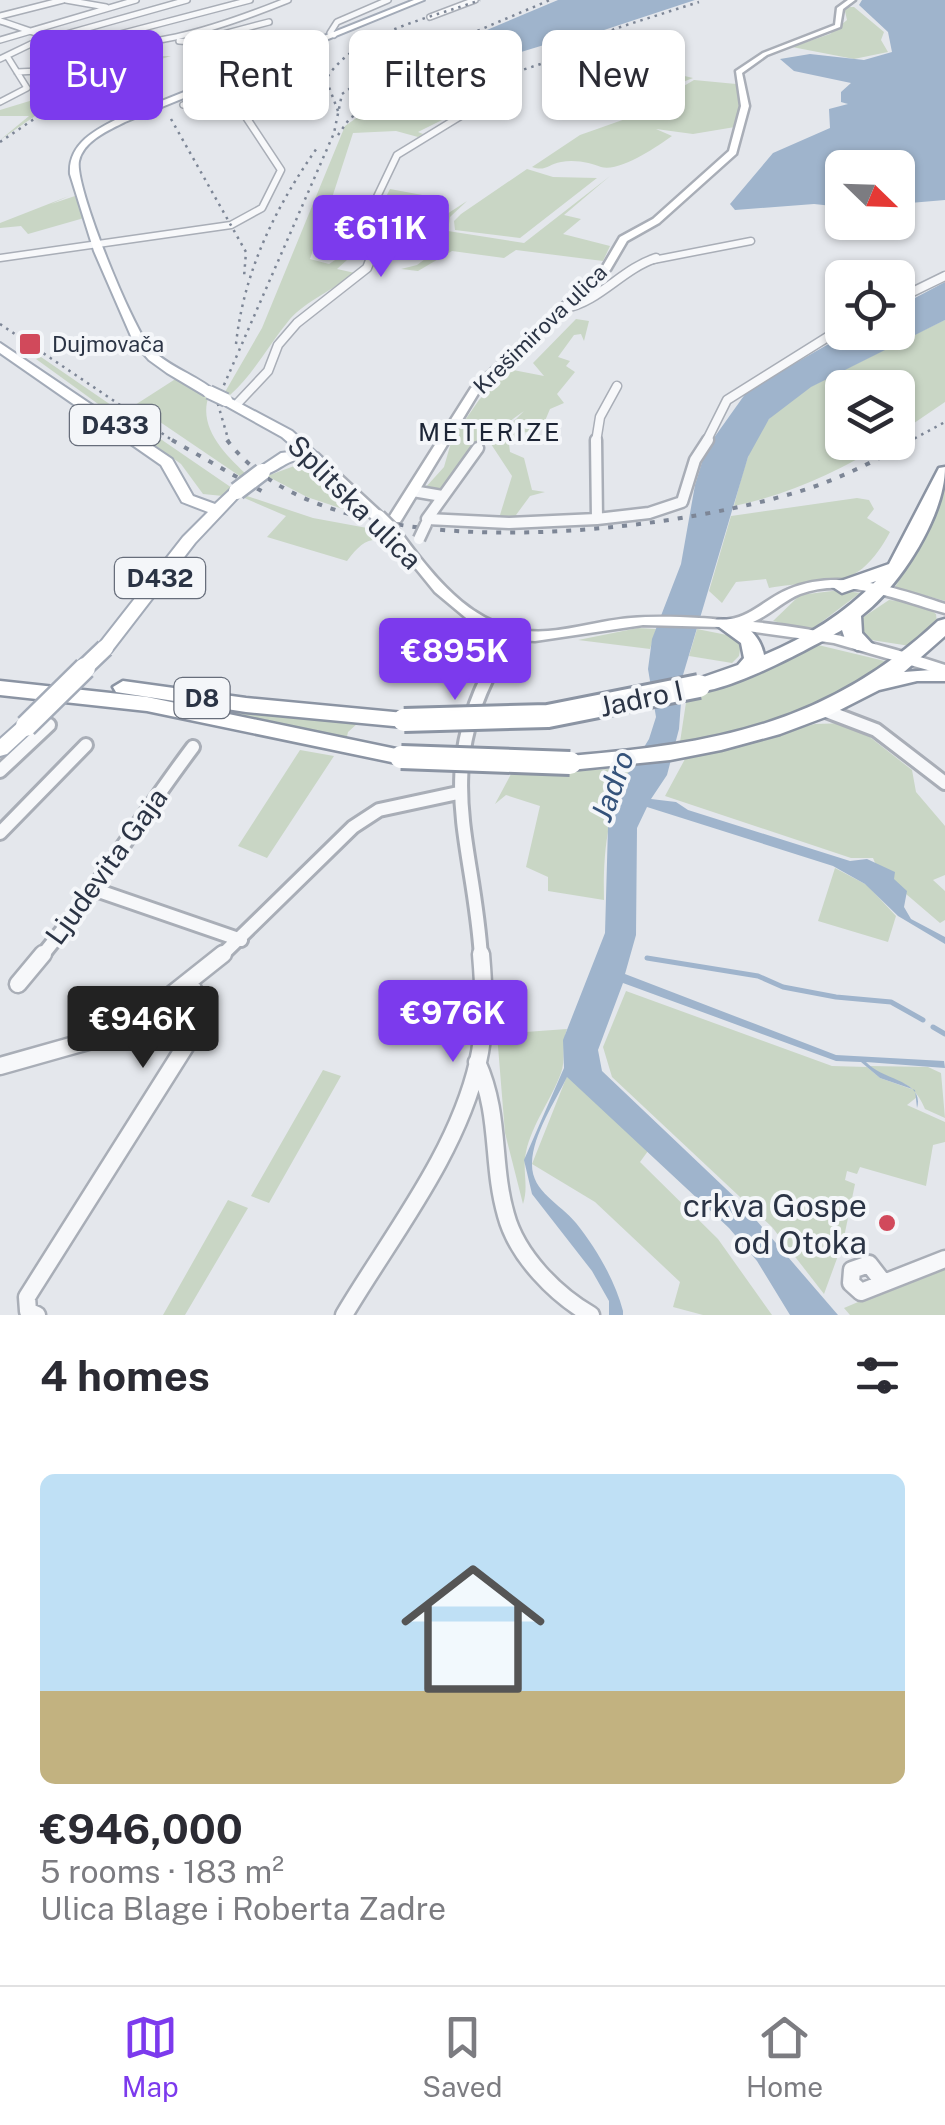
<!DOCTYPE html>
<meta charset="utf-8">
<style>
:root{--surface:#fff;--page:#f7f7f7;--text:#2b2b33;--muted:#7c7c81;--line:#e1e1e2;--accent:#7c3aed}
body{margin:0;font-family:"Public Sans",sans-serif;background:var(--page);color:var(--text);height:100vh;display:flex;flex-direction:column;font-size:38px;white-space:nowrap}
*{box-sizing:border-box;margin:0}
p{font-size:32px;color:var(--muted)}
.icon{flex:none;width:55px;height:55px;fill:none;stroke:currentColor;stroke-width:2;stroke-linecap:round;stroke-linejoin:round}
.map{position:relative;height:1315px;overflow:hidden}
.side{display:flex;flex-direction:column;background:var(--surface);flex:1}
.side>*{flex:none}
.top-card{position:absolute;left:30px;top:30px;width:885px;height:90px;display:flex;gap:20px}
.needle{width:65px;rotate:113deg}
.controls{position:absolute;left:825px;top:150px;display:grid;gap:20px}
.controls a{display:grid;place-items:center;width:90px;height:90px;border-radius:15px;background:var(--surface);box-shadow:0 2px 8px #0004;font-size:50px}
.price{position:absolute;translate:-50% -85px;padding:0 22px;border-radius:10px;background:var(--accent);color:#fff;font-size:32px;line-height:65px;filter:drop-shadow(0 2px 5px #0008)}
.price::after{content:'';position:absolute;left:50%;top:60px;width:30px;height:22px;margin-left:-15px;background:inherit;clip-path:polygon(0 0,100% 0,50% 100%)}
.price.on{background:#222;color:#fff}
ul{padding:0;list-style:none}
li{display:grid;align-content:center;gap:20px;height:530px;padding:0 40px}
li span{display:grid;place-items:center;height:310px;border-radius:15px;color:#555}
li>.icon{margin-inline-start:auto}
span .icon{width:180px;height:180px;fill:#fffc;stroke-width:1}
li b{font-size:42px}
h2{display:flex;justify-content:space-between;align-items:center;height:120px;padding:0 40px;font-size:42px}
.tag{padding:0 35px;border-radius:15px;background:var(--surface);box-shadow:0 2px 8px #0004;font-size:35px;line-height:90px}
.tag.on{background:var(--accent);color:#fff}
.menu{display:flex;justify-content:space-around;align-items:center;height:140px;border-top:2px solid var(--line);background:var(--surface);font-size:28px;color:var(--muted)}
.menu a{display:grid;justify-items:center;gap:5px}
.menu .on{color:var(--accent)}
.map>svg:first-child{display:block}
.green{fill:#c9d6c5}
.water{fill:#9fb4cc}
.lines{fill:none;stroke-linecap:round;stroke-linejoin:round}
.stream{stroke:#9fb4cc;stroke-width:5}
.minor-far5-casing{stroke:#a9aeb7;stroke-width:8}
.minor-far4-casing{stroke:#a9aeb7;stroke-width:9}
.minor-far3-casing{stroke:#a9aeb7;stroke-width:11}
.minor-far2-casing{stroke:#a9aeb7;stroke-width:15}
.minor-far1-casing{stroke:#a9aeb7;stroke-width:18}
.minor-casing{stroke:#a9aeb7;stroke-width:21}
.secondary-casing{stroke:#a9aeb7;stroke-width:5}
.primary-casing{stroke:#a3abb8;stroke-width:4}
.trunk-casing{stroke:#8b94a3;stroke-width:5}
.minor-far5{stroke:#f7f8fa;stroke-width:5}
.minor-far4{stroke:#f7f8fa;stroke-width:6}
.minor-far3{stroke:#f7f8fa;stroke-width:8}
.minor-far2{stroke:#f7f8fa;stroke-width:10}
.minor-far1{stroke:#f7f8fa;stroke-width:12}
.minor{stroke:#f7f8fa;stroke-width:16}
.secondary{fill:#fff;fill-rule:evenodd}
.primary{fill:#fff;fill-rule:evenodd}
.trunk{fill:#fff;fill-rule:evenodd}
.rail-far1{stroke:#7d8696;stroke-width:2.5;stroke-dasharray:2.5 5;stroke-linecap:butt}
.rail{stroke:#7d8696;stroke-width:4;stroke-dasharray:5 9;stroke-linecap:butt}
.minor-bridge-casing{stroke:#a9aeb7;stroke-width:15;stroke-linecap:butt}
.secondary-bridge-casing{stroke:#a9aeb7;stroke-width:19;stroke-linecap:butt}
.primary-bridge-far2-casing{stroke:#a3abb8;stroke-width:16;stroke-linecap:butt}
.primary-bridge-far1-casing{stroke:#a3abb8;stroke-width:21;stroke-linecap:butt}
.primary-bridge-casing{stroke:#a3abb8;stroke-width:25;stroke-linecap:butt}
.trunk-bridge-casing{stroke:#8b94a3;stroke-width:28;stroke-linecap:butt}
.minor-bridge{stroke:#f7f8fa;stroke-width:10}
.secondary-bridge{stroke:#fff;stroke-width:14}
.primary-bridge-far2{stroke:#fff;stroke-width:12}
.primary-bridge-far1{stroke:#fff;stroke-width:16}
.primary-bridge{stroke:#fff;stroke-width:20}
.trunk-bridge{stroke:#fff;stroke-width:22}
.poi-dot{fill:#d1495b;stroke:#f4f6f9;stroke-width:4}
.labels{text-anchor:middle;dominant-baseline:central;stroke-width:8;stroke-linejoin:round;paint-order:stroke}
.far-street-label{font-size:22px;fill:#2b3445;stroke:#f4f6f9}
.far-poi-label{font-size:22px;fill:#2b3445;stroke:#f4f6f9;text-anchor:start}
.shield{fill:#f4f6f9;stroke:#676e7b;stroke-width:2.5}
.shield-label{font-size:25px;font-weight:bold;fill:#2b3445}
.far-neighbourhood-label{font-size:25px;letter-spacing:2.5px;fill:#1d2536;stroke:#f4f6f9}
.street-label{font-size:28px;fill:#2b3445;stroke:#f4f6f9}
.water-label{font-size:30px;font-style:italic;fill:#34527a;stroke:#f4f6f9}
.near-poi-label{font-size:32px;fill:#2b3445;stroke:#f4f6f9;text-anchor:end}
</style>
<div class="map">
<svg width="945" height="1315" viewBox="0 0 945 1315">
<rect width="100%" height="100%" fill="#e4e7ec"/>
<path class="green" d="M844 7H854L884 32 881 40 888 52 854 59 792 47 830 34 847 20Z
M161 42 152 56H171L129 69 121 79 129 81 112 82 118 72 108 71 134 54 129 52 0 140 29 116H0V110L56 93 50 89 71 81 57 77 64 70 87 72 78 69 107 59 117 48 107 45 133 49Z
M585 52 693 78 660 91 545 63Z
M694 80 736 84 743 107 735 127 693 134 656 129 672 136C656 147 621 172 601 167 593 164 577 159 561 162 548 164 546 172 532 167L580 135 631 117Z
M424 96 459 98 466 103 464 109 418 132 423 134 418 137 396 131 353 133 330 204 355 211 371 201 360 227 341 222 318 235 310 259 329 264 368 238 370 254 357 251 337 269 355 273C335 289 306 301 290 319 269 344 254 374 230 395L225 392 262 328 345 126 369 109Z
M527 169 553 177 597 178 520 238 455 230 454 221 461 214Z
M610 176 564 215 581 219 563 234 610 246 603 261 516 250 504 258 452 251 418 271 401 269 417 265 448 242 397 232 384 240 380 253 373 222 390 189 433 197 415 209 431 214 424 220 430 225 467 201 450 217 448 231 524 243Z
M69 196 51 204 75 196 84 218 28 234 21 226 0 228V223Z
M576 319 589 321 584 341 581 334 574 335 558 357 570 361 566 366 575 372 557 394 564 403 550 409 542 428 519 434 509 444 510 452 524 458 532 490 545 492 530 496 516 515 523 520 482 519 500 515 512 476 491 444 524 411 478 444 443 488H425L444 467 452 439 479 400 508 369 544 376 533 363Z
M945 320V402L898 434V388H842V442L885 443C837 472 791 494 734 506 742 477 749 442 769 419 805 377 895 345 945 320Z
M41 357 232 488 223 496 203 494 181 464 36 359Z
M177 378 209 395C197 428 226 455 248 476L244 479 135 405Z
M297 465 313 469 358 514 307 497 267 476Z
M945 484V601L895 587 919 549Z
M244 495 313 518 378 530 391 542C369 535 360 544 347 561L267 537 286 516 242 497Z
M857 498 869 500 874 509 867 518 890 532C856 595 831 577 769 588L766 579 736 582 722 603 709 591 731 516Z
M840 590 860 593 811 630 773 621 800 595Z
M889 600 922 604 936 614 937 623 910 646 865 639 856 622Z
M638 628 656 629 650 649 578 640Z
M697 629 737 637 741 644 739 656 732 663 689 656Z
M818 645 889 662C827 707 755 728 680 742L687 696 732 685Z
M204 701 358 723 348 732 346 741 199 707Z
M846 723 857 727 912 770 916 792 945 826V875L933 880 945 891V920L940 923 878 870 873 858H851L665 796 685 759 815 724Z
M300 750 334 756 267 858 238 846Z
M631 768C607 808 603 853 604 900L548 891V877L526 867 540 806 506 795 495 804 511 774Z
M835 868 867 885 896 916 888 942 818 921Z
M626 991 832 1066 867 1067 880 1078 914 1090 917 1097 907 1105 945 1122V1142L933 1145 926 1186 860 1167 857 1174 847 1171 845 1180 855 1184 843 1242 824 1294 772 1227 612 1077 603 1047Z
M567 1029C561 1045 566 1061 561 1073 551 1100 532 1124 526 1152 522 1171 529 1186 523 1204L505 1133 497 1034Z
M870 1066 928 1067 941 1073 945 1118 925 1109C910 1073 895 1089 870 1066Z
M323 1070 341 1076 269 1203 251 1196Z
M567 1076 648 1151 640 1162 718 1239 772 1315H703L673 1307 680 1282 595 1202 532 1164Z
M228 1200 248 1208 185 1315H163Z
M945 1265V1315H850L844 1308Z"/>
<path class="water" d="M558 0H695L595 33 598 35 571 43 557 41 449 74 411 62Z
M862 0H945V200L898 204V168H842V207L814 204 735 210 730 204 773 153 830 128 829 109 848 104 841 102V92L851 83 794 71 780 59 810 54 864 60 892 52 888 32 859 5Z
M945 282V320L811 387 769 419 748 457 683 675 679 729 667 775 651 799 676 802 688 810 850 861 867 859 895 872 894 879 907 891 904 907 911 919 945 937V944L898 916 865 884 833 866 647 807 637 828 636 935 625 974 836 1055 944 1061 945 1068 866 1062C883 1081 925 1080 917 1108L915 1090 880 1078 861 1062 836 1061 623 983 598 1050 602 1071 744 1206 838 1315H790L757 1261 729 1228 567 1077C555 1102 533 1134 532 1163 531 1192 560 1203 576 1223 596 1248 615 1280 623 1311V1315H609V1301L592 1271 532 1194 524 1160 564 1068 563 1040 605 933 608 827 619 788 649 739 656 717 648 669 652 639 681 564 695 485 706 449 748 390 848 333 898 332V307Z"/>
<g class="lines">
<path class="stream" d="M647 958 758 976 783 987 836 997 891 1002 923 1020
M933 1027 945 1034"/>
<g class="minor-far5-casing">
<path id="minor-far5" d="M66 0 106 7
M0 16 63 0
M430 17 475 0
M0 21C20 27 39 35 60 40 138 56 216 29 288 0
M334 35 330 33 337 22 388 0
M101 39 250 0
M0 40 136 0
M179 41 193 42 269 22
M0 59 31 44 187 0
M17 72 62 70
M399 89 460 96 470 105 461 116
M0 102 27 88 7 56
M183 105 211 96 233 98 245 116"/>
</g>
<g class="minor-far4-casing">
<path id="minor-far4" d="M0 258 231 225 262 208 281 170 244 114
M370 261 376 248 365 222 397 155 464 114
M648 261 751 241"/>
</g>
<g class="minor-far3-casing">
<path id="minor-far3" d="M898 299 945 276
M565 308C599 302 622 269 656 258
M236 405 268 371 278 345 297 323 367 268 371 258
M596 442 600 417 617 386
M706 442 727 400 842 328"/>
</g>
<g class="minor-far2-casing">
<path id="minor-far2" d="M478 448 427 519 509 523 597 519 596 440
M413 491 442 496
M597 519 649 513 682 502 695 460 708 440
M490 670 512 635"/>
</g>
<g class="minor-far1-casing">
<path id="minor-far1" d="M821 709 876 730 945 783
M0 771 49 725
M0 833 86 745
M96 890 241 940
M41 957C96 890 141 816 193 747
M220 957 353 827 379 810 458 793
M481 957C474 844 434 778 492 668"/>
</g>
<g class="minor-casing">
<path id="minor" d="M18 984 43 954
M477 1062C501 1115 491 1163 506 1215 517 1256 556 1295 591 1315
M0 1066 92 1040 155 1008 223 954
M883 1282 869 1264 852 1270 851 1283 861 1292 945 1259
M37 1315 28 1311 27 1297 205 1015 190 983
M344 1315C391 1236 457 1154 478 1062 486 1028 484 989 481 954"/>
</g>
<g class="secondary-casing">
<path id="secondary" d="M848 0H855L843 9 840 27 767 55 742 73 749 106 736 154 659 223 627 241 610 270 479 392 402 519 400 522H390L388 519 471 388 603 266 620 237 653 219 729 151 741 106 736 71 763 53 835 25 837 8Z
M314 453 318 454 383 514 385 517 383 520H373L310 460V454Z
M394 529 399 530C436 580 479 637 548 631 576 629 603 620 631 618 654 616 677 617 699 618 709 618 721 621 730 619 752 616 768 597 789 589 839 568 897 588 945 604V613C900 601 847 576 800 594 783 601 770 615 753 622 819 628 882 644 945 665V675L834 643 720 627 643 625 535 641 517 640 490 632 499 647 496 676 493 679H483L480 676 485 647 471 622 435 592 387 533Z"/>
</g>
<g class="primary-casing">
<path id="primary" d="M414 0H424L125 122C109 130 83 141 79 161 74 186 133 329 151 349 170 368 197 375 216 392L214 395H204L167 373 149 360 134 343 94 251 70 174C68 144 95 130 119 118Z
M0 343 172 459 193 496 215 504 232 488H242L244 491 195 543 111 652 105 653 96 648 183 537 208 512 182 502 161 465 0 353Z
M226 396 292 431 321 457 314 461C286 453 280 476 257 475V469L281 453 298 451 282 437 221 403 219 400Z
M26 720 33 722 35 726 33 730 7 754 0 756V739L19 722Z"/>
</g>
<g class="trunk-casing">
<path id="trunk" d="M945 467C945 516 900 586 861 616L862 633 874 646 871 650H857L845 639 842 630C814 646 721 697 692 691L689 686 692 681 738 665 744 658 741 643 715 624 718 620C740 617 760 633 764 655 807 637 844 614 876 581L842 593 833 587 835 583 889 564 939 468Z
M945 619V636L904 672 945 669V681H917L879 690 828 716 780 734 721 750 670 760 570 770 562 768 559 763 562 758 570 756C715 744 828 724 938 621Z
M0 681 147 697 401 750 409 752 412 757 409 762 401 764 147 711 0 695Z
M123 681 246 698 404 713 415 720 404 727 246 712 116 692 113 687Z"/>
</g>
<use href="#minor-far5" class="minor-far5"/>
<use href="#minor-far4" class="minor-far4"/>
<use href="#minor-far3" class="minor-far3"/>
<use href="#minor-far2" class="minor-far2"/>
<use href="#minor-far1" class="minor-far1"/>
<use href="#minor" class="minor"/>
<use href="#secondary" class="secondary"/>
<use href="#primary" class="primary"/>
<use href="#trunk" class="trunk"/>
<path class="rail-far1" d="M338 111 326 79C355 32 432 18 480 0
M171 119 246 252 244 277
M338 135 350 118 372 106 479 84 590 48 614 29 699 2
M0 142 132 53
M0 324 175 442
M236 344C244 271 275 208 317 148
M229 442 217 401 334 133 342 94 364 79 550 0
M908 442 945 422"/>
<path class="rail" d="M172 440 265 493
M227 440C327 574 652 535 794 493 836 481 875 461 913 440"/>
<g class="minor-bridge-casing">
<path id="minor-bridge" d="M419 539 426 524"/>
</g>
<g class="secondary-bridge-casing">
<path id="secondary-bridge" d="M378 517 394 533"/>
</g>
<g class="primary-bridge-far2-casing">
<path id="primary-bridge-far2" d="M209 392 226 400"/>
</g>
<g class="primary-bridge-far1-casing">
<path id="primary-bridge-far1" d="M237 491 262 472
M82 670 105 648"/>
</g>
<g class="primary-bridge-casing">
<path id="primary-bridge" d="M26 726 85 668"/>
</g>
<g class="trunk-bridge-casing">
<path id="trunk-bridge" d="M404 720 548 716 699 686
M401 757 570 763"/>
</g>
<use href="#minor-bridge" class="minor-bridge"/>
<use href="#secondary-bridge" class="secondary-bridge"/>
<use href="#primary-bridge-far2" class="primary-bridge-far2"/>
<use href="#primary-bridge-far1" class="primary-bridge-far1"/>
<use href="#primary-bridge" class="primary-bridge"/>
<use href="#trunk-bridge" class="trunk-bridge"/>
</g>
<g class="poi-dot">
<rect x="18" y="332" width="24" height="24" rx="5"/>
<circle cx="887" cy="1223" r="10"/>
</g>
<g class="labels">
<g class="far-street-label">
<text transform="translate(540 329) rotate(-44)">Krešimirova ulica</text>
</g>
<g class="far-poi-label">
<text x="52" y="344">Dujmovača</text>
</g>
<g class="shield">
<rect x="70" y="405" width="90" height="40" rx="8"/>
<rect x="115" y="558" width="90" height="40" rx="8"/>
<rect x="174.5" y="678" width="55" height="40" rx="8"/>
</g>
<g class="shield-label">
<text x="115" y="425">D433</text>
<text x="160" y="578">D432</text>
<text x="202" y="698">D8</text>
</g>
<g class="far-neighbourhood-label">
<text x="490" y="432">METERIZE</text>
</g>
<g class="street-label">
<text transform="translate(355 502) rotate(45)">Splitska ulica</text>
<text transform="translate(641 698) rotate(-12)">Jadro I</text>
<text transform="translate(106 866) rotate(-54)">Ljudevita Gaja</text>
</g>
<g class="water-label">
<text transform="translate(612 786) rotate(-70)">Jadro</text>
</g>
<g class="near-poi-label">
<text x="867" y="1205">crkva Gospe<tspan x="867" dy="37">od Otoka</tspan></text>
</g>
</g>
</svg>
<div class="controls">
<a><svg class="needle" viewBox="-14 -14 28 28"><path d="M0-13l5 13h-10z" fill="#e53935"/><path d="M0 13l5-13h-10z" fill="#7c7c81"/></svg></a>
<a><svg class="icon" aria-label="locate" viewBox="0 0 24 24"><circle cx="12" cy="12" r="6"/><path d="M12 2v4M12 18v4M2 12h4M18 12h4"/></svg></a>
<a><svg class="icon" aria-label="layers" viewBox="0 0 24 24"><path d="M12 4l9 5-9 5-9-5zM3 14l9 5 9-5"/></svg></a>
</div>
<b class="price" style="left:381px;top:280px">€611K</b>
<b class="price" style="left:455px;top:703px">€895K</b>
<b class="price" style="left:453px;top:1065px">€976K</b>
<b class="price on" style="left:143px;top:1071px">€946K</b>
<div class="top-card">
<a class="tag on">Buy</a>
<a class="tag">Rent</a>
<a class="tag">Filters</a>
<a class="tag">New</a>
</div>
</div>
<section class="side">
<h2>4 homes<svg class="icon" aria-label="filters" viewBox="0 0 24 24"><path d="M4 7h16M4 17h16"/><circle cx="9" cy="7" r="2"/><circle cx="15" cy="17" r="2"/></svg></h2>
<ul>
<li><span style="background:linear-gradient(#bfe0f5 70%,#c2b280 0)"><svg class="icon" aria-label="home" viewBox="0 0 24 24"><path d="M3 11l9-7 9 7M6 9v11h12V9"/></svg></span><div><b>€946,000</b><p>5 rooms · 183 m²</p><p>Ulica Blage i Roberta Zadre</p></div></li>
</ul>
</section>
<nav class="menu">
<a class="on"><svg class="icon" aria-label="map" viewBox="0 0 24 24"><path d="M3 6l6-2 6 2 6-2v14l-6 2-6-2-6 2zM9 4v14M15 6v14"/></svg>Map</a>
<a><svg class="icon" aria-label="saved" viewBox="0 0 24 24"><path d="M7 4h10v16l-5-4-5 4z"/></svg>Saved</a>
<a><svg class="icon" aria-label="home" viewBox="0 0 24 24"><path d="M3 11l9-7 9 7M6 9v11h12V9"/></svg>Home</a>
</nav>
